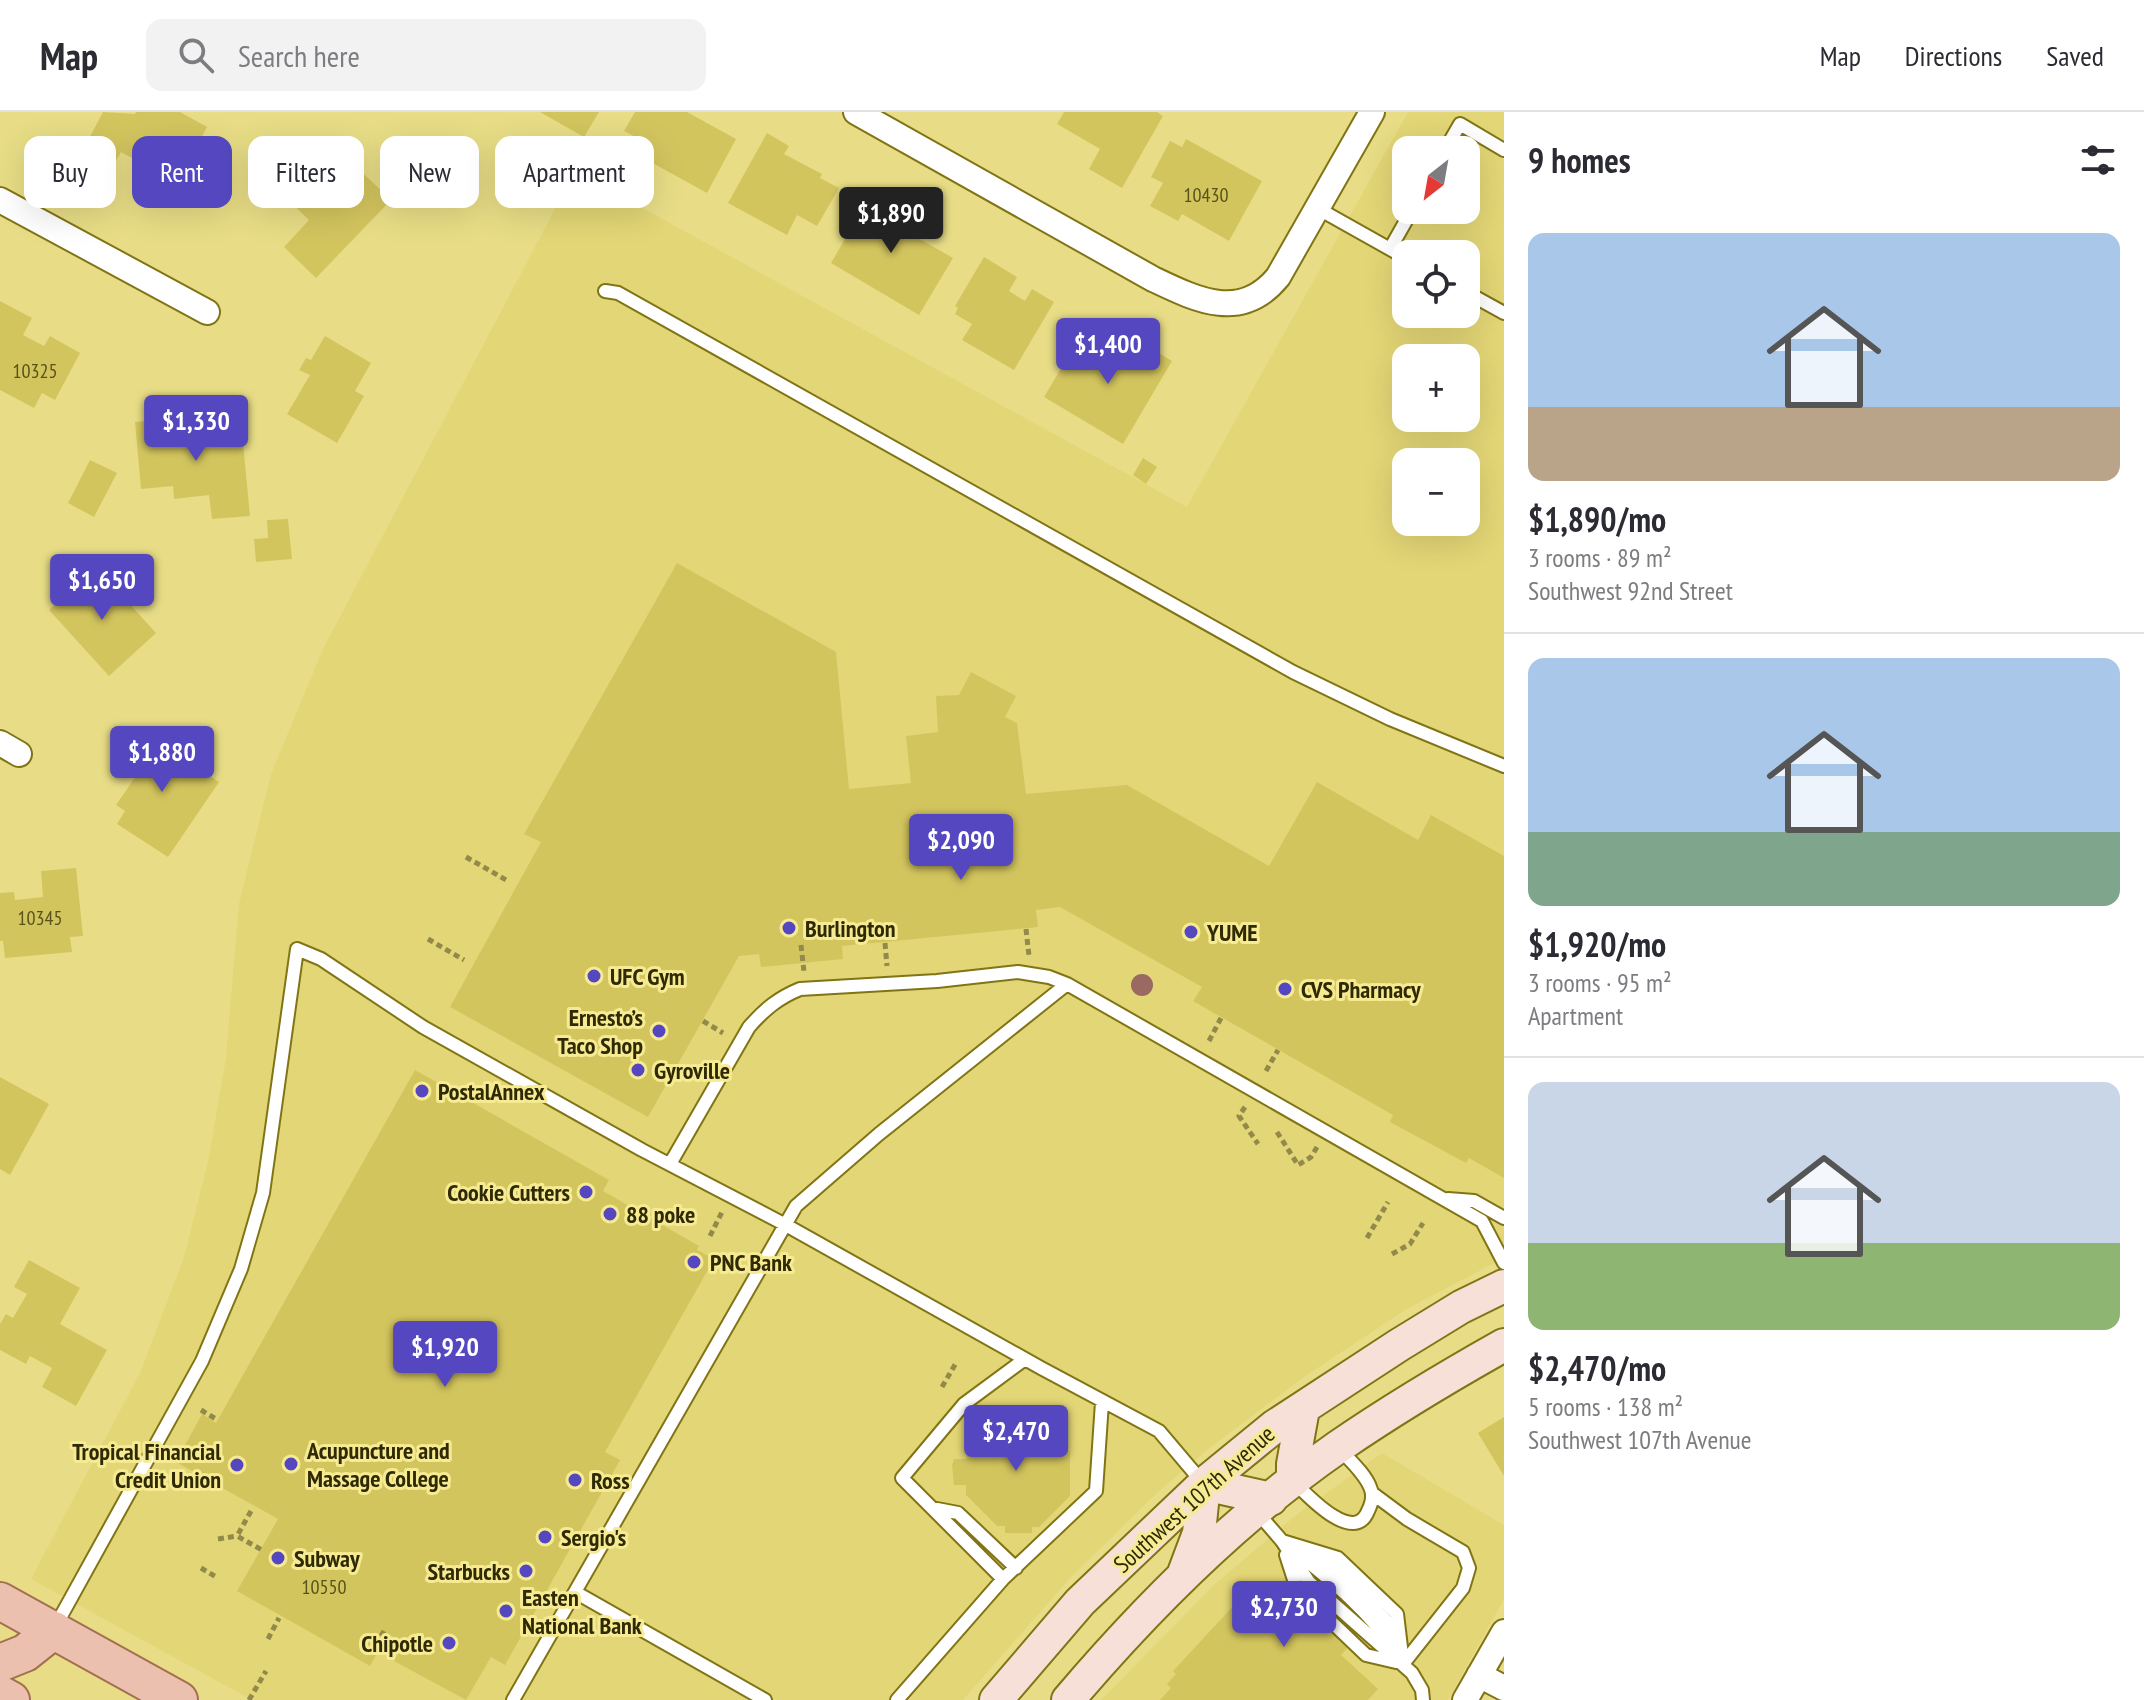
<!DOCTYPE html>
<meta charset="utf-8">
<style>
:root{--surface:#fff;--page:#f2f2f3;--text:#2b2b33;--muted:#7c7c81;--line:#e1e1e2;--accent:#5447bf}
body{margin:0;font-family:"PT Sans Narrow",sans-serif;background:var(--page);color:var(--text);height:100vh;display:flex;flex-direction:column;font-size:30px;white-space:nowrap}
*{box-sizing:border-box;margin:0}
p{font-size:26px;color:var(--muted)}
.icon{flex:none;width:44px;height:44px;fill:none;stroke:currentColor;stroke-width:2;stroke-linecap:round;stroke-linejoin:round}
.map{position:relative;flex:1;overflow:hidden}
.sheet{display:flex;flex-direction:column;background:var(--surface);width:640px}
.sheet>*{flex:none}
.hud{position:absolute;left:24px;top:24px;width:760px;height:72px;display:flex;gap:16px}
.needle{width:52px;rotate:211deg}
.fabs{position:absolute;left:1392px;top:24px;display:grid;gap:16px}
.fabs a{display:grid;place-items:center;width:88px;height:88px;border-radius:16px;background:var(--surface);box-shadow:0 8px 32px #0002;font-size:40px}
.price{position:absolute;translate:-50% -68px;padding:0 18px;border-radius:8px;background:var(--accent);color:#fff;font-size:26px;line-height:52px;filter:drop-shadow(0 2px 4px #0008)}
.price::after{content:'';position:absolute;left:50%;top:48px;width:24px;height:18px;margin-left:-12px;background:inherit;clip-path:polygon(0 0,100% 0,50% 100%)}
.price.current{background:#222;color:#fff}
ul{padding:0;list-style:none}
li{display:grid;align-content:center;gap:16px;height:424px;padding:0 24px}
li+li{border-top:2px solid var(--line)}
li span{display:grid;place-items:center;height:248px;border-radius:16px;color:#555}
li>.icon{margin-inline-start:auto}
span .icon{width:144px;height:144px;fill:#fffc;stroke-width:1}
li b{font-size:34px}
h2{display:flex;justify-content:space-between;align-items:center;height:96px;padding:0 24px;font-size:34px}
.pill{padding:0 28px;border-radius:16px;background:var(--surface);box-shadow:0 8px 32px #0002;font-size:28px;line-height:72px}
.pill.current{background:var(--accent);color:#fff}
header{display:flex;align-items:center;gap:48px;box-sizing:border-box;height:112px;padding:0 40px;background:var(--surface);border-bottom:2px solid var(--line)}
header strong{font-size:38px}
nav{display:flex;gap:44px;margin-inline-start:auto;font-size:28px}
.search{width:560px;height:72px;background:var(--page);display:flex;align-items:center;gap:20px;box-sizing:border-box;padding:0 28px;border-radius:16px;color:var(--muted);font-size:30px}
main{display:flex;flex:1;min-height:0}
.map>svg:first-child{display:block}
.built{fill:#e3d676;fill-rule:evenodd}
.building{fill:#d3c55e}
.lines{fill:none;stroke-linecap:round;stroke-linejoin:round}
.service-casing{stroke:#807415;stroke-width:16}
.minor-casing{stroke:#807415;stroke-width:28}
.secondary-casing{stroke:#807415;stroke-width:36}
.primary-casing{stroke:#a27050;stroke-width:40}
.path{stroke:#928a4a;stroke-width:5;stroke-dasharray:6 4;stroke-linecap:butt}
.service{stroke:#fff;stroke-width:12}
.minor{stroke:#fff;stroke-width:24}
.secondary{stroke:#f6e0d7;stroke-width:32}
.primary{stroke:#ecc0af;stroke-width:36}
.tree{fill:#996962}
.poi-dot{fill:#5447bf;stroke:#f6eb93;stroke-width:3}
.labels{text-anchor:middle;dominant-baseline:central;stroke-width:6;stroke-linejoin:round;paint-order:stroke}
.number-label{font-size:20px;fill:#58511a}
.poi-label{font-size:24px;font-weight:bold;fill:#2f2a04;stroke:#f6eb93;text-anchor:start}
.street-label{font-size:24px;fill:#2f2a04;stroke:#f6eb93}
</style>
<header>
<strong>Map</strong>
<div class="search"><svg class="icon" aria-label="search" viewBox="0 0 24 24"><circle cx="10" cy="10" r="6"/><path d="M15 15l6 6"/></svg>Search here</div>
<nav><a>Map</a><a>Directions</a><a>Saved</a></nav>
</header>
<main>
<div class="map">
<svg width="1504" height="1588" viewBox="0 0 1504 1588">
<rect width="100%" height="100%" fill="#e8dd86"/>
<path class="built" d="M1408 0H1504V1146L1405 1198 1304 1265 1207 1338 1156 1382 1071 1465 963 1588H252L31 1467 140 1261 184 1145 209 1045 226 945 239 792 271 662 323 537 575 59 1187 395ZM1406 38H1466V98H1406ZM1406 142H1466V202H1406ZM1406 246H1466V306H1406ZM1406 350H1466V410H1406Z
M1382 1341 1504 1413V1487L1448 1588H1101L1216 1471 1295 1404Z"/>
<path class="building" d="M103 0 135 2 136 0H180L207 15 171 82 139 64 145 53 121 40 114 52 84 36Z
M540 0H599L584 25Z
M635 0H687L736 27 707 81 638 43 645 30 624 19Z
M1064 0H1157L1163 4 1122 76 1089 57 1100 37 1057 12Z
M767 21 789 34 784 42 822 62 820 66 839 76 817 114 797 103 787 123 728 91Z
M1186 27 1262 69 1229 129 1182 102 1178 109 1150 94 1163 71 1151 65 1170 29 1182 35Z
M309 39 330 59 345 44 391 88 316 166 284 135 309 108 274 74Z
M875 76 908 95 897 114 953 146 919 203 831 151Z
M984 145 1017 165 1009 179 1025 189 1032 177 1054 190 1014 258 962 228 972 212 955 202 958 196 955 194Z
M0 189 32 206 23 223 44 234 50 224 80 241 55 288 42 281 34 296 0 278Z
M1081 223 1126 250 1139 229 1172 249 1123 332 1044 285Z
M325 224 371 251 355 279 364 284 337 331 287 302 310 263 299 258 306 246 311 248Z
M176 307 177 316 241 310 250 404 212 407 209 383 174 387 173 374 141 377 135 310Z
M1143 346 1157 355 1146 372 1133 363Z
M90 348 117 361 94 405 68 391Z
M288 407 292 447 256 450 254 427 268 426 267 408Z
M677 451 836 540 849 677 911 671 906 624 938 620 936 584 959 583 971 560 1016 584 1005 605 1017 611 1026 682 1127 673 1269 754 1317 670 1418 728 1431 703 1504 744V1066L1469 1046 1466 1051 1390 1010 1393 1003 1193 889 1202 875 1060 795 1036 798 1038 815 842 834 843 847 761 855 759 842 739 844 648 1005 450 895 541 730 524 722Z
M96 455 156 521 109 564 49 498Z
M139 616 219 670 168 745 117 712 125 699 116 693 136 664 124 657 134 643 125 637Z
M76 756 83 824 70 825 72 840 5 846 3 829H0V781L14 780 15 788 43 785 41 759Z
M415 958 609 1068 603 1079 699 1134 697 1138 714 1147 605 1340 620 1348 505 1553 491 1545 466 1588 394 1549 404 1531 388 1522 370 1554 237 1479 278 1407 176 1350 202 1302 216 1311Z
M0 965 49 992 10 1063 0 1057Z
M29 1148 80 1176 60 1212 107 1238 76 1294 42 1275 52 1256 30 1244 26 1252 0 1238V1212L6 1202 13 1206 27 1182 14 1175Z
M1029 1293V1311H1042L1070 1340V1384L1039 1415H1032V1421H1005V1414H997L966 1383V1373H954L952 1353 954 1347H967L966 1341 997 1310 1006 1311V1294Z
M1504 1305V1364L1478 1321Z
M1354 1453 1392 1488 1341 1543 1378 1577 1368 1588H1160L1171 1576 1167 1572 1176 1562 1173 1559 1236 1491 1245 1499 1268 1474 1304 1507Z"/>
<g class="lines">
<g class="service-casing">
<path id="service" d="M1445 38 1460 12 1504 38
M1317 96 1406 146
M1390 137 1412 98
M605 179 618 181 1293 560 1390 607 1504 654
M1466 180 1504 201
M670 1052 749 915C765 897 778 886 800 877L937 869 1018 860 1049 865 1067 872 1482 1109 1504 1151
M1448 1087 1474 1089 1504 1106
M1293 1369C1307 1383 1354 1434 1368 1399 1372 1391 1374 1383 1370 1375 1364 1360 1348 1347 1338 1335
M1372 1381 1407 1407 1463 1440 1469 1456 1463 1476 1403 1552
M937 1397 958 1401 1016 1456
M1257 1400 1282 1429 1309 1470 1412 1561 1422 1578 1423 1588
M1282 1429 1338 1446 1397 1502 1403 1552
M1292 1437C1328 1466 1370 1499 1395 1539
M1286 1443 1297 1477 1366 1543 1396 1550
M1314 1444 1326 1450 1391 1513 1395 1526
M1003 1467 902 1366 964 1292 1025 1247
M575 1480 765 1588
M55 1515 202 1249 241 1157 263 1081 297 837 321 847 423 915 642 1038 784 1112 1041 1256 1159 1319 1203 1371
M513 1588 796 1094 879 1022 1067 872
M897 1588 1003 1467 1096 1379 1102 1290"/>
</g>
<g class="minor-casing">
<path id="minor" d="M856 0 1153 167C1197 188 1241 210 1278 165L1372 0
M0 88 207 200
M0 631 19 642
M1479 1563 1504 1576
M1465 1588 1504 1520"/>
</g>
<g class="secondary-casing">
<path id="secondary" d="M1293 1369V1352L1303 1297
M1184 1461 1199 1421 1204 1372 1271 1387
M996 1588 1080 1490 1204 1372 1275 1314 1399 1233 1461 1195 1504 1174
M1068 1588C1147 1495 1237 1405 1338 1335 1392 1298 1447 1265 1504 1233"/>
</g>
<g class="primary-casing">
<path id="primary" d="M0 1489 179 1588
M0 1551 25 1541 54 1518
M0 1582 11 1588"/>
</g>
<path class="path" d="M466 745 508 769
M1026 817 1029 844
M428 827 464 848
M885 831 887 854
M801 833 804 860
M703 909 723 921
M1209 929 1221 906
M1266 959 1278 938
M1245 995 1239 1004 1258 1032
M1277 1020 1298 1053 1311 1045 1317 1035
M710 1124 722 1100
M1367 1126 1388 1090
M1392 1142 1410 1132 1423 1111
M942 1275 956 1251
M201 1298 216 1307
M251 1399 237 1424 262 1438
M218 1427 237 1424
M201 1456 218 1466
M381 1524 384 1519
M268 1527 279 1506
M249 1588 266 1559"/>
<use href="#service" class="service"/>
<use href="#minor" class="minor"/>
<use href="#secondary" class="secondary"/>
<use href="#primary" class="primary"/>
</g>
<circle class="tree" cx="1142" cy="873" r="11"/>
<g class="poi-dot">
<circle cx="789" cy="816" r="8"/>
<circle cx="1191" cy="820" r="8"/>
<circle cx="594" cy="864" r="8"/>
<circle cx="1285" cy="877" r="8"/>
<circle cx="659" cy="919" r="8"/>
<circle cx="638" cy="958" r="8"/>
<circle cx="422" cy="979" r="8"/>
<circle cx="586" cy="1080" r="8"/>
<circle cx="610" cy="1102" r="8"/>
<circle cx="694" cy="1150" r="8"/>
<circle cx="291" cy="1352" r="8"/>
<circle cx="237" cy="1353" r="8"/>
<circle cx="575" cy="1368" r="8"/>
<circle cx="545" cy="1425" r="8"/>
<circle cx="278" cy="1446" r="8"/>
<circle cx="526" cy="1459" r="8"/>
<circle cx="506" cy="1499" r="8"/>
<circle cx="449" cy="1531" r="8"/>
</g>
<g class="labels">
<g class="number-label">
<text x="1206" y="83">10430</text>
<text x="35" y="259">10325</text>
<text x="40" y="806">10345</text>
<text x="324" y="1475">10550</text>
</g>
<g class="poi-label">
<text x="805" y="816">Burlington</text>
<text x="1207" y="820">YUME</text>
<text x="610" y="864">UFC Gym</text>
<text x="1301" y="877">CVS Pharmacy</text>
<text x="643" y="905" text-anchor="end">Ernesto’s<tspan x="643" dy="28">Taco Shop</tspan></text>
<text x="654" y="958">Gyroville</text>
<text x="438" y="979">PostalAnnex</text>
<text x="570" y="1080" text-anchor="end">Cookie Cutters</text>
<text x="626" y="1102">88 poke</text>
<text x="710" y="1150">PNC Bank</text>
<text x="307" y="1338">Acupuncture and<tspan x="307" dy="28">Massage College</tspan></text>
<text x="221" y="1339" text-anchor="end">Tropical Financial<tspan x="221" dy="28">Credit Union</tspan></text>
<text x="591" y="1368">Ross</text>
<text x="561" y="1425">Sergio's</text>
<text x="294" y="1446">Subway</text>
<text x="510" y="1459" text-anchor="end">Starbucks</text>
<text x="522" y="1485">Easten<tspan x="522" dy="28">National Bank</tspan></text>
<text x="433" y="1531" text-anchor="end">Chipotle</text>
</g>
<g class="street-label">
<text transform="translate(1194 1387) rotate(-42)">Southwest 107th Avenue</text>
</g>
</g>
</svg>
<div class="fabs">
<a><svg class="needle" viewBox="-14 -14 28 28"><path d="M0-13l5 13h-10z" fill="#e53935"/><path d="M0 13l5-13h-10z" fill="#7c7c81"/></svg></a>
<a><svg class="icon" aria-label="locate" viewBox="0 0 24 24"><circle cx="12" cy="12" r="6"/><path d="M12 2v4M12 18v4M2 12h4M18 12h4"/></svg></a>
<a>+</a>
<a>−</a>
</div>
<b class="price current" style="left:891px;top:143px">$1,890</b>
<b class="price" style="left:1108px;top:274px">$1,400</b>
<b class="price" style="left:196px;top:351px">$1,330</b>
<b class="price" style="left:102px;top:510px">$1,650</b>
<b class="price" style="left:162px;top:682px">$1,880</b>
<b class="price" style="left:961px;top:770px">$2,090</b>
<b class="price" style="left:445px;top:1277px">$1,920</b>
<b class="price" style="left:1016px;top:1361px">$2,470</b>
<b class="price" style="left:1284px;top:1537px">$2,730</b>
<div class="hud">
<a class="pill">Buy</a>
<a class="pill current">Rent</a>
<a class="pill">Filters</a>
<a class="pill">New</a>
<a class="pill">Apartment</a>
</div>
</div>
<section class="sheet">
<h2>9 homes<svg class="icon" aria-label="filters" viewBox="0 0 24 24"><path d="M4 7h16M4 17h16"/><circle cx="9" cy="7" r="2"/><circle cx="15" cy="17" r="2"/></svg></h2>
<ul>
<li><span style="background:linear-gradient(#a9c7e8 70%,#b9a48a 0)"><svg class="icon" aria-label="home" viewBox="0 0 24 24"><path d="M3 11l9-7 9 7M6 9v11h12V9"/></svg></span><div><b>$1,890/mo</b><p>3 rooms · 89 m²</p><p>Southwest 92nd Street</p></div></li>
<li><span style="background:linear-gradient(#a9c7e8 70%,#7fa58c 0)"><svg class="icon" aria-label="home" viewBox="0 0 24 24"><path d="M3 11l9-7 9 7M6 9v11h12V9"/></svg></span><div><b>$1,920/mo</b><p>3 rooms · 95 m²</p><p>Apartment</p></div></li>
<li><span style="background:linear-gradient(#c9d6e8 65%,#8fb573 0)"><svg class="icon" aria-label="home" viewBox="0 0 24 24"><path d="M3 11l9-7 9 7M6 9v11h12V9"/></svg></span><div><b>$2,470/mo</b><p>5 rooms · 138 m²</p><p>Southwest 107th Avenue</p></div></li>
</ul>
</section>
</main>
